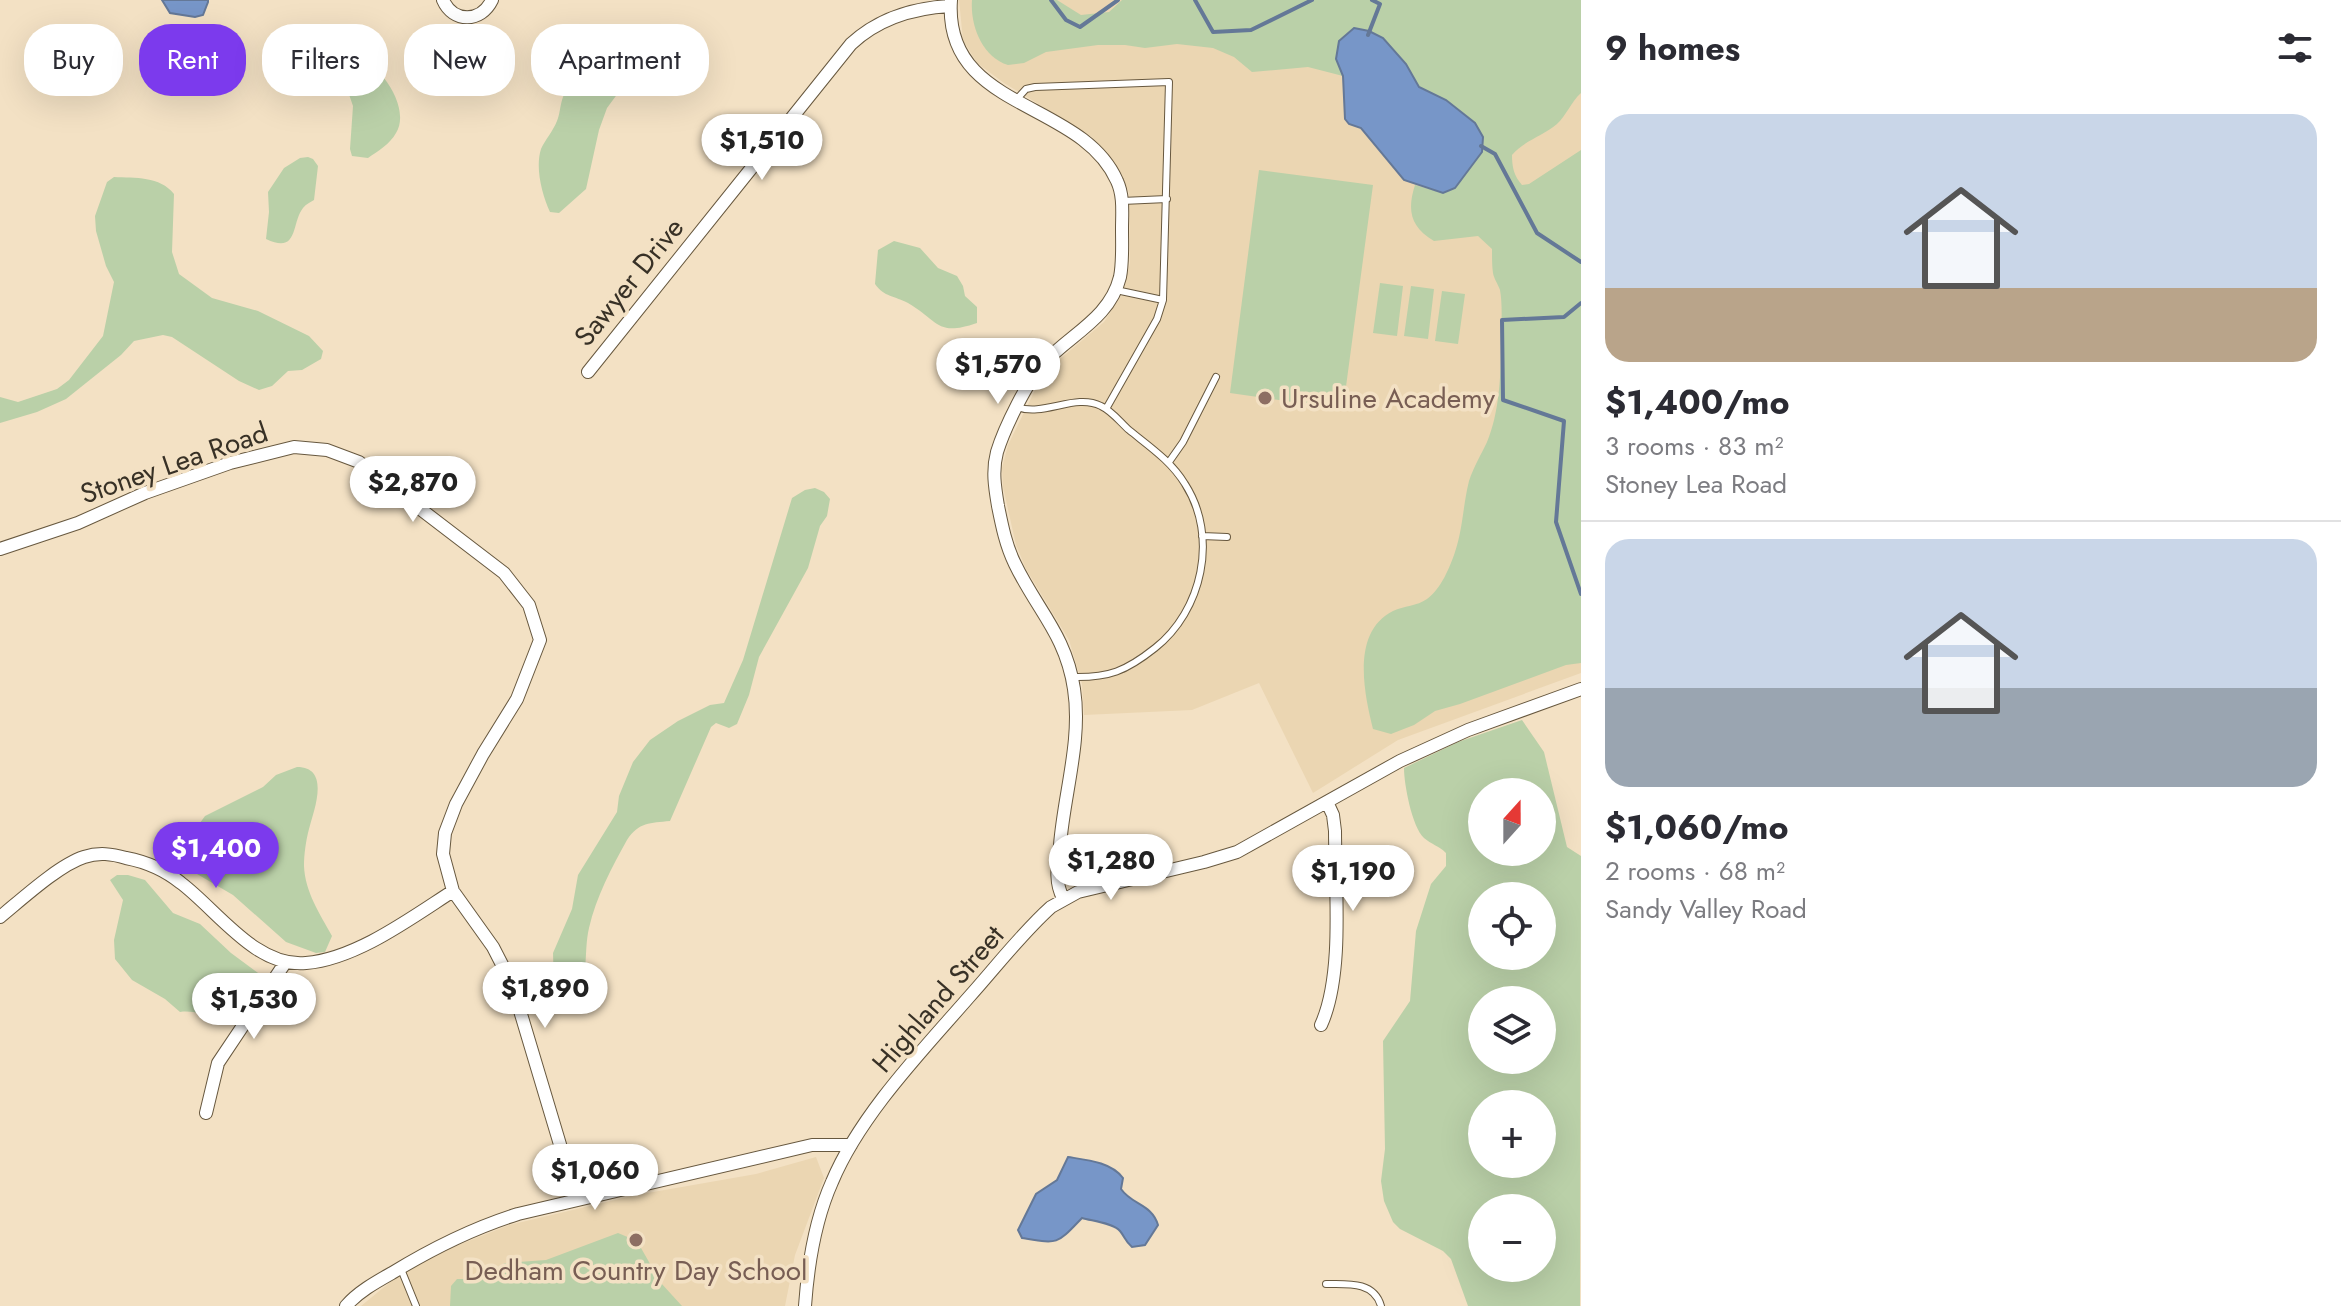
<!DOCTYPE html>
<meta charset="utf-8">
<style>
:root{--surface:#fff;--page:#f2f2f3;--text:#2b2b33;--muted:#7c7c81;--line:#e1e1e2;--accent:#7c3aed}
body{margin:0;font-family:Jost,sans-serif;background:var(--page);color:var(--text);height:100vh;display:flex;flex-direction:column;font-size:30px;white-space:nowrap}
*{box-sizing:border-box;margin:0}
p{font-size:26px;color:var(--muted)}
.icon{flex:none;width:44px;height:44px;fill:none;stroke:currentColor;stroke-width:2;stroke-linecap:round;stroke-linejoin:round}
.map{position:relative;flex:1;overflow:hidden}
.side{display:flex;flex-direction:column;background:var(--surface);width:760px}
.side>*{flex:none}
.guide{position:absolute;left:24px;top:24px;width:760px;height:72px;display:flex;gap:16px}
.needle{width:52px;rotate:21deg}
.tools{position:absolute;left:1468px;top:778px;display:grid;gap:16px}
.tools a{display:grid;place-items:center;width:88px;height:88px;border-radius:50%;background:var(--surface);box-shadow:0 8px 32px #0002;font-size:40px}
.price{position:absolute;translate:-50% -68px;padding:0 18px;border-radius:28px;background:#fff;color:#222;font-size:26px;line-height:52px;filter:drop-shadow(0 2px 4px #0008)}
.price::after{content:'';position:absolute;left:50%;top:48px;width:24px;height:18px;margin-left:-12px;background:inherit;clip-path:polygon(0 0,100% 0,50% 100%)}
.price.active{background:var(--accent);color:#fff}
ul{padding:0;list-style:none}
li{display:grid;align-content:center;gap:16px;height:424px;padding:0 24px}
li+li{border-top:2px solid var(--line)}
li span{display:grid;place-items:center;height:248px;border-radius:24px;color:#555}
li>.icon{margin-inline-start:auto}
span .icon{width:144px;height:144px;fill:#fffc;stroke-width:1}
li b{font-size:34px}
h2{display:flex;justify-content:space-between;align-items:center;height:96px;padding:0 24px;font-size:34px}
.pill{padding:0 28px;border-radius:32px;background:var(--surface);box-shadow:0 8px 32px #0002;font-size:28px;line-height:72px}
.pill.active{background:var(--accent);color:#fff}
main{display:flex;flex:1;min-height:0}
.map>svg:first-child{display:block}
.built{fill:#ebd6b2}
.green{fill:#bad0a8;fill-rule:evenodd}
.water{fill:#7796c8;stroke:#647897;stroke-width:2}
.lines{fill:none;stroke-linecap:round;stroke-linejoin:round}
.stream{stroke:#647897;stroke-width:4}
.service-casing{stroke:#67583f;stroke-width:8}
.minor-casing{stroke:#67583f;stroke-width:14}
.service{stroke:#fff;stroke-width:6}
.minor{stroke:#fff;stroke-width:12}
.education-dot{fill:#8d6e63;stroke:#f3e1c4;stroke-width:3}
.labels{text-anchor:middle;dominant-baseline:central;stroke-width:7;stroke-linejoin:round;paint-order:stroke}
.street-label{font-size:28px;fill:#383126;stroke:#f3e1c4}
.education-label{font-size:28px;fill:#785e54;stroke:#f3e1c4;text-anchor:start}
</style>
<main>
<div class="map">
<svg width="1581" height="1306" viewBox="0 0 1581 1306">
<rect width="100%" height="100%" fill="#f3e1c4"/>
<path class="built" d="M959 0H1361L1581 91V673L1398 740 1313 793 1259 683 1192 710 1084 715 1082 684 1069 640 1026 569 1016 545 1003 487 1002 468 1008 445 1040 380 1054 364 1104 322 1123 293 1130 263 1129 193 1120 171 1092 137 1004 83 977 63 963 40Z
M816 1157 824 1178 795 1255 785 1306H361L394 1279 431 1256 509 1225 636 1195 756 1174Z"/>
<path class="green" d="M972 0H1057L1081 15 1109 12 1122 0H1581V93C1571 102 1566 116 1557 124 1543 136 1525 140 1512 155 1512 167 1514 176 1522 185L1529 184 1581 150V663L1566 665 1460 704 1435 711 1414 725 1391 734 1373 729C1364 693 1351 632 1393 611 1404 606 1417 606 1427 599 1441 589 1450 567 1455 552 1463 528 1463 505 1469 481 1474 466 1481 455 1487 442 1499 414 1501 376 1501 345 1501 328 1503 307 1500 290 1498 284 1494 279 1493 273 1492 266 1492 257 1492 249L1478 236 1434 241C1410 227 1407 210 1415 185L1443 193 1475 123 1446 100 1419 87 1406 64 1336 59 1343 76 1308 67 1252 72 1234 57 1213 48 1177 44 1145 48 1125 45H1098L1046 52 1024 63 1008 65C982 57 970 25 972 0Z
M609 49 623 53 628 58 624 85 607 108 599 130 586 189 559 213 550 212C542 194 535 168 541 149 545 140 553 131 557 121 560 114 560 105 563 97 571 72 585 56 609 49Z
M351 54C378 60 412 107 396 133 390 144 378 151 368 158L352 156 350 149 353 106 343 77 342 68Z
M308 157 313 159 318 166 314 200C311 202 306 204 303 208 291 223 299 255 266 239L269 212 268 192 284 168 300 158Z
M1259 170 1373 185 1343 409 1230 393Z
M114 177C135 178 160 176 174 194L172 252 179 274 212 298 258 311 309 336 323 351 321 359 302 370 288 371 272 386 259 390 239 381 172 337 163 335 134 341 121 355 66 399 37 412 0 423V397L18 402 57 389 69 380 103 336 114 282 106 266 96 231 95 216 107 182Z
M894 241 920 248 938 268 957 276 963 286 965 296 977 307V323C936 337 939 321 908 303 895 296 884 297 875 284L878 250Z
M1380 283 1403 286 1397 336 1373 333Z
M1411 286 1434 289 1428 339 1404 336Z
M1442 291 1465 294 1458 344 1435 341Z
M815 488 824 492 830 499 827 516 820 526 808 568 759 657 749 695 737 724 729 728 716 723 711 727 670 821C650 823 639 822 627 840 612 867 596 897 589 928 583 953 590 987 573 1008L563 1005 554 987 553 953 572 909 578 875 617 812 619 796 633 762 650 740 678 721 710 705 724 703 743 660 792 498 805 490Z
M1522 720 1544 752 1567 847 1581 856 1580 1306H1468L1451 1259 1443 1251 1400 1229 1393 1222 1384 1201 1381 1181 1385 1149 1383 1041 1410 1001 1416 931 1431 884 1446 866V853C1439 846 1431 844 1424 838 1412 827 1404 784 1404 768L1458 742ZM1482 792H1542V852H1482ZM1542 896V956H1482V896ZM1482 1000H1542V1060H1482ZM1482 1104H1542V1164H1482ZM1482 1208H1542V1268H1482Z
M297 767C331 767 314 810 309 829 306 840 304 854 304 866 305 892 320 914 332 936L325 952 316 953 286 942 233 895 197 874 188 864 186 853 192 834 205 816 263 787 276 775Z
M117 875H128L145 880 173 913 200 924 231 953 269 981 240 1021C214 1025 204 1009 180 1012L165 999 132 980 115 959 114 940 123 900 110 880Z
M618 1233 637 1241 661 1283 682 1306H450L451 1286 457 1279H473L505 1263 546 1260Z"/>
<path class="water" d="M162 0H208V2L203 15 195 17 170 13Z
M1354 28 1369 31 1383 38 1406 64 1419 87 1446 100 1475 123 1483 137 1482 152 1455 188 1443 193 1404 180 1361 128 1349 124 1345 119 1343 76 1336 59 1339 41Z
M1068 1157C1087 1160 1111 1162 1123 1178L1121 1189C1132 1205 1152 1204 1158 1225L1145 1245 1132 1247C1125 1241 1125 1237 1120 1231 1113 1223 1092 1221 1082 1218 1056 1245 1059 1244 1022 1238L1018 1230 1036 1194 1057 1180Z"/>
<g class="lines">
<path class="stream" d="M1051 0 1066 20 1080 27 1118 0
M1195 0 1213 32 1251 30 1312 0
M1368 35 1380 4 1372 0
M1481 146 1495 154 1537 233 1581 262
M1581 303 1564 317 1502 320 1503 400 1564 421 1556 522 1581 594"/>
<g class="service-casing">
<path id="service" d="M1016 100 1026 89 1035 87 1169 82 1163 300 1157 319 1106 409
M1122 201 1167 199
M1116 290 1163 300
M1017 407C1044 417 1075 393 1101 406 1112 411 1120 422 1129 430 1150 447 1171 461 1185 484 1219 537 1202 611 1155 648 1126 671 1109 678 1072 677
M1169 462 1183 442 1216 377
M1202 536 1227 537
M401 1269 416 1306
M1326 1284C1347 1284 1374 1281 1381 1306"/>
</g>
<g class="minor-casing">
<path id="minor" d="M443 0C453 23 481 23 492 0
M951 0C943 111 1081 99 1117 181 1124 196 1122 213 1122 229 1122 245 1123 262 1120 277 1110 318 1071 334 1045 362 1028 379 1004 429 997 452 992 471 995 488 998 506 1002 526 1006 546 1015 564 1037 610 1066 635 1074 689 1082 740 1064 794 1060 845 1058 863 1054 881 1063 898
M588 372 851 44C879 18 913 8 950 6
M0 549 78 523 145 493 230 463 294 447 327 450 359 462 504 573 529 605 540 640 517 699 483 754 456 804 445 833 443 854 453 891 493 947 512 984 576 1198
M0 917C22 899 59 865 84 857 99 852 112 854 126 858 147 862 165 870 181 883 217 910 256 968 306 963 356 959 411 918 453 891
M1321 1025C1344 975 1335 887 1335 831L1333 815 1327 802
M206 1113 218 1063 285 963
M346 1306C358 1292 376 1282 392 1273 433 1248 473 1228 518 1214L812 1145H851
M805 1306C808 1264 815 1220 832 1182 860 1115 922 1051 969 997 996 967 1021 934 1051 907L1078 892 1204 862 1237 852 1400 761 1468 730 1581 689"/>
</g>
<use href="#service" class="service"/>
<use href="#minor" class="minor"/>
</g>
<g class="education-dot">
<circle cx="1265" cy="398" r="8"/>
<circle cx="636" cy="1240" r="8"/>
</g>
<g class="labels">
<g class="street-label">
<text transform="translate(629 282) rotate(-51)">Sawyer Drive</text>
<text transform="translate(174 463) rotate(-19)">Stoney Lea Road</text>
<text transform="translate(938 999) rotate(-49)">Highland Street</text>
</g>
<g class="education-label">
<text x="1281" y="398">Ursuline Academy</text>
<text x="636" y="1270" text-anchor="middle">Dedham Country Day School</text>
</g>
</g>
</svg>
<div class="tools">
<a><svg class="needle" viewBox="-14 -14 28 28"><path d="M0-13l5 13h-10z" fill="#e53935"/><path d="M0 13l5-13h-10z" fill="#7c7c81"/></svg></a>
<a><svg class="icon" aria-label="locate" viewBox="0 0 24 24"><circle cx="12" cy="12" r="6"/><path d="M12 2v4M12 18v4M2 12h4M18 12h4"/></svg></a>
<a><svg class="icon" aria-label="layers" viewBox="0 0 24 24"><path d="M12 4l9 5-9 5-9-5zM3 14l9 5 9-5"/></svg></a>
<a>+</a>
<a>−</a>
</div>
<b class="price" style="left:762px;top:182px">$1,510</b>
<b class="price" style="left:998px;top:406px">$1,570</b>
<b class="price" style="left:413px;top:524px">$2,870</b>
<b class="price active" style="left:216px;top:890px">$1,400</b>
<b class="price" style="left:1111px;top:902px">$1,280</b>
<b class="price" style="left:1353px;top:913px">$1,190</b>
<b class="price" style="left:545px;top:1030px">$1,890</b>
<b class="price" style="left:254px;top:1041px">$1,530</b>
<b class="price" style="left:595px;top:1212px">$1,060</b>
<div class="guide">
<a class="pill">Buy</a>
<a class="pill active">Rent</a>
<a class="pill">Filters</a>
<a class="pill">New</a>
<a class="pill">Apartment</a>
</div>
</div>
<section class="side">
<h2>9 homes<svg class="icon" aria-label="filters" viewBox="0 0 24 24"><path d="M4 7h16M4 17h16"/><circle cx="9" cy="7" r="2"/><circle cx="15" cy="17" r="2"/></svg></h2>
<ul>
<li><span style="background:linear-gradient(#c9d6e8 70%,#b9a48a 0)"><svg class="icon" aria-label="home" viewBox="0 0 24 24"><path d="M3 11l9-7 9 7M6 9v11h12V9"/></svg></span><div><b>$1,400/mo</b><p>3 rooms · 83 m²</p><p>Stoney Lea Road</p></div></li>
<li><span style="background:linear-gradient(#c9d6e8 60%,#9aa5b1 0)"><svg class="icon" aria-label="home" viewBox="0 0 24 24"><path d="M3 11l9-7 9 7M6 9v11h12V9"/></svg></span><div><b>$1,060/mo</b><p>2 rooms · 68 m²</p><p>Sandy Valley Road</p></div></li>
</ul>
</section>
</main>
